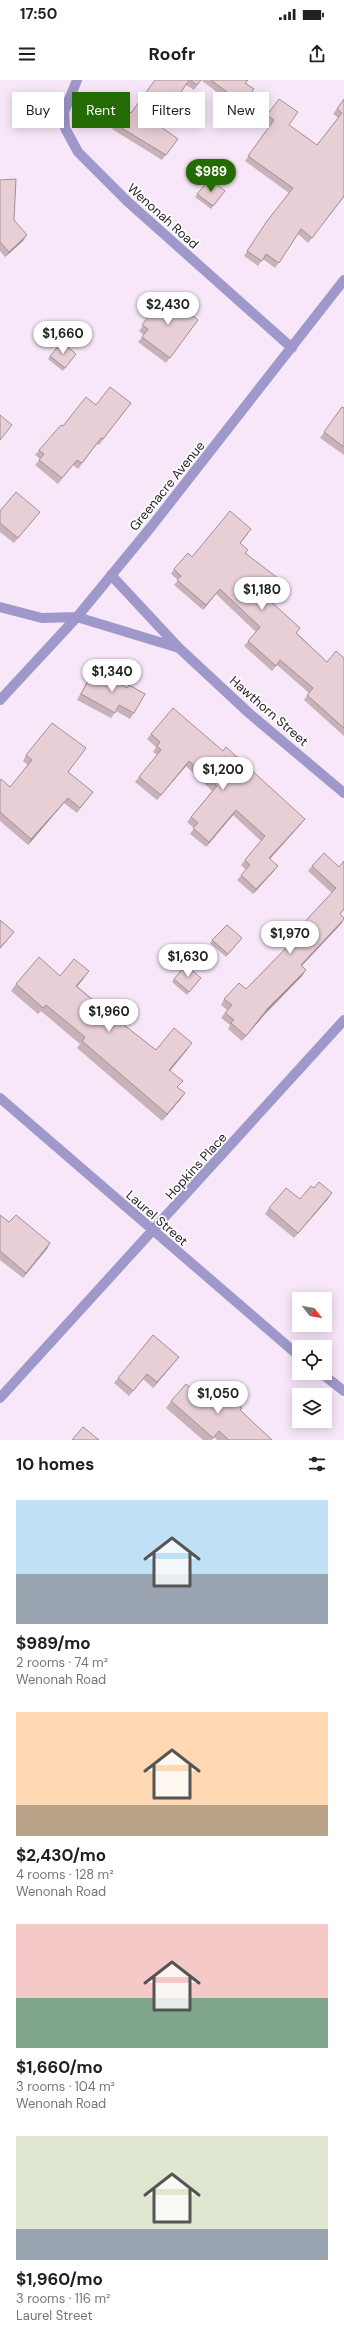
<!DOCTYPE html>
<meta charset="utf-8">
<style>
:root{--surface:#fff;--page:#f6f6f6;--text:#202124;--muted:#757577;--accent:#246b06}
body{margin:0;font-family:"DM Sans",sans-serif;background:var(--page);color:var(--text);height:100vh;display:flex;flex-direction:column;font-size:15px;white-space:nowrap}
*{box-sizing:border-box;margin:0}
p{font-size:13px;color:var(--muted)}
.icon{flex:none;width:22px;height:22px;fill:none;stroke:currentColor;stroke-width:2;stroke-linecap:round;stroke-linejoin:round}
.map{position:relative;height:1360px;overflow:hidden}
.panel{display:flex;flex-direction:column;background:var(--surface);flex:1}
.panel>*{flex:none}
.hud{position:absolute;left:12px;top:12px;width:320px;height:36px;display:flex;gap:8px}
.needle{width:26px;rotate:121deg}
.buttons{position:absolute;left:292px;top:1212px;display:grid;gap:8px}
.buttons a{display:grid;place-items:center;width:40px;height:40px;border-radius:0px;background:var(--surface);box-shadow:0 2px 10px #0003;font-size:20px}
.price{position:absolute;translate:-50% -34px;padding:0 9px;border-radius:14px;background:#fff;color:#222;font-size:13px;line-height:26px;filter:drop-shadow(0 1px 2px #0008)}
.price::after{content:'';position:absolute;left:50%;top:24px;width:12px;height:9px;margin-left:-6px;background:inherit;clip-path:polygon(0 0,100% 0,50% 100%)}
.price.selected{background:var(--accent);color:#fff}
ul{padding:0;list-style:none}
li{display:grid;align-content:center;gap:8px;height:212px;padding:0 16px}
li span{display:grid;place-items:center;height:124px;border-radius:0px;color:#555}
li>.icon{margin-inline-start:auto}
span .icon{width:72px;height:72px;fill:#fffc;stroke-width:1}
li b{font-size:17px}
h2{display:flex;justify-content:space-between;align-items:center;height:48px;padding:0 16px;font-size:17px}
.chip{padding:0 14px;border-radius:0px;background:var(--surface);box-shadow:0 2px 10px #0003;font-size:14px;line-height:36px}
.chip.selected{background:var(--accent);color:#fff}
.status{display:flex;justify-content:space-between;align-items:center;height:28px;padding:0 20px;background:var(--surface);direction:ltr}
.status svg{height:11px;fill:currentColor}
header{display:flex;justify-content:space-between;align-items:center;height:52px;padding:0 16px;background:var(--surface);font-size:18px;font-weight:700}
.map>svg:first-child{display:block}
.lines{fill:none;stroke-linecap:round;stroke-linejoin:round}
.minor{stroke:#9e98cb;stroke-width:10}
.tertiary{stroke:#9e98cb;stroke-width:10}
.wall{fill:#c8b1b7}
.shaded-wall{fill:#a29095}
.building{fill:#e8ced5;stroke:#a29095}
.labels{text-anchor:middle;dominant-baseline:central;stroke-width:3.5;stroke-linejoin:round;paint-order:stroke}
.street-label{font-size:13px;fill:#241d24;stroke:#fff}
</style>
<div class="status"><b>17:50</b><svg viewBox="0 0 49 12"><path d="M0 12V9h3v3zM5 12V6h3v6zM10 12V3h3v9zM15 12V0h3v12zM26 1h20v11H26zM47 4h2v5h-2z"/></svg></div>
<header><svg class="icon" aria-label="menu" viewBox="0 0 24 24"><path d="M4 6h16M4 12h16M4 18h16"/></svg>Roofr<svg class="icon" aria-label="share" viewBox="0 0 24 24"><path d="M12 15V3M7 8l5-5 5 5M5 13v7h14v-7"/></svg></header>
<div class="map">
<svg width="344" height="1360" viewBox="0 0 344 1360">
<rect width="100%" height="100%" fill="#f8e7f9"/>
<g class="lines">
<path class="minor" d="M77 0 64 32 65 48 78 72 128 122 292 268
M111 495 179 568
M0 527 42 538 77 537 179 568 250 634 344 713
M0 620 77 537 151 447 344 200
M0 1318 344 940"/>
<path class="tertiary" d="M0 1018 299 1276
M321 1293 344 1311"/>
</g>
<path class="wall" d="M155 0H248L246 3 254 9 239 29 201 0 194 10 186 5 176 20 171 17 154 42 178 59 162 80 112 49 126 29 131 33Z
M279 19 289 45 317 65 338 38 333 34 344 19V117L308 163 298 154 275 188 263 179 258 186 244 176 267 141 289 113 245 81 270 45 264 41Z
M210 99 223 114 211 129 195 117Z
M0 100 14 140 23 161 5 177 0 171Z
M165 215 198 240 166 283 138 262 144 255 139 251Z
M76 274 63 291 48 279 50 276Z
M131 323 99 365 97 364 78 389 73 385 58 404 35 385 40 379 35 375 39 370 63 346 96 325Z
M342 327 344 328V375L320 358Z
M0 431 40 432 36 437 14 463 0 452Z
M248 454 240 464 246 473 279 507 269 521 297 553 327 582 344 578V656L304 620 309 613 277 585 272 591 244 566 256 552 216 514 203 530 174 505 178 500 171 494 174 489 192 477Z
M94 590 134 633 130 639 116 631 111 638 77 620 90 596Z
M151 654 301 744 270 779 274 791 253 814 237 800 246 790 241 785 245 780 261 761 233 735 206 767 190 754 194 748 187 742 191 737 212 711 186 686 157 720 135 702 157 675 153 672 156 667 147 659Z
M86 668 68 692 93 712 77 733 64 723 28 765 0 741V701L10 707 28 685 23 681 26 675Z
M344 781V830L340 834 344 839 341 844 301 886 302 896 265 934 242 961 228 949 230 945 221 938 227 930 221 925 224 919 246 909 293 861 292 860 297 853 296 852 300 847 332 813 308 791 312 786 339 787Z
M242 858 226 877 210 863 212 860Z
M60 896 84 898 77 906 124 945 156 970H187L170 990 178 1008 185 1013 180 1020 162 1041 77 968 80 964 41 931 38 934 11 911 16 904Z
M201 898 187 915 172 902 174 899Z
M314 1108 328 1119 294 1158 265 1134 269 1128 300 1119Z
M0 1135 9 1142 50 1163 23 1198 0 1180Z
M175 1282 153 1308 143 1299 129 1316 114 1303 118 1298Z
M202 1318 240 1330 272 1360H217L214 1357 212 1360H203L166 1328 171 1321Z"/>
<path class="shaded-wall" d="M27 155 23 161 5 177 9 172Z
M220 509 216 514 203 530 206 525Z
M189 681 186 686 157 720 161 715Z
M68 718 64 723 28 765 31 759Z
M236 730 233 735 206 767 209 762Z
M305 739 301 744 266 783 269 778Z
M278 786 274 791 253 814 256 809Z
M344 839 341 844 297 891 301 885Z
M14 852 10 857 0 869V868Z
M306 890 302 896 265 934 242 961 268 928Z
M89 891 84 898 72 913 76 906Z
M192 963 187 970 165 997 169 990Z
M185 1013 180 1020 162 1041 167 1034Z
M332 1113 328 1119 294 1158 298 1153Z
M50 1163 47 1169 23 1198 26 1193Z
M179 1277 175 1282 153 1308 157 1302Z"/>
<path class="building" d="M155 0H189L179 15 175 12 154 42 178 59 166 75 115 44 126 29 131 33Z
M190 0H201L197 5Z
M211 0H248L245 3 254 9 243 24Z
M279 19 298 32 289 45 317 65 342 33 337 29 344 19V116L312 158 301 149 279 183 266 174 262 181 247 171 267 141 293 108 248 76 274 40 267 35Z
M16 99 14 140 27 155 9 172 0 162V100Z
M210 99 225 111 213 126 197 114Z
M165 215 198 240 170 278 142 257 148 249 142 245Z
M62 262 76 274 65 288 50 276Z
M110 307 131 323 103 359 101 358 82 383 77 380 62 398 39 380 44 374 39 370 61 345 63 346 86 317 96 325Z
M342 327 344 328V367L324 352Z
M0 335 12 345 0 360Z
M16 412 40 432 18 458 0 443V431Z
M230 431 251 449 240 463 248 470 245 473 283 502 269 520 300 548 296 553 327 582 336 571 344 578V648L307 615 313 608 280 580 276 586 248 561 260 547 220 509 206 525 177 500 181 496 174 489 188 473 192 477Z
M94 590 127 608 129 605 145 614 134 633 119 625 115 633 81 614Z
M173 628 223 671 226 667 305 739 269 778 278 786 256 809 241 795 250 785 245 780 265 756 236 730 209 762 193 748 198 743 191 737 217 706 189 681 161 715 139 697 161 670 157 666 160 662 151 654Z
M52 643 86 668 68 692 93 712 80 728 68 718 31 759 0 732V701L1 699 10 707 32 680 26 675Z
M324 773 339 787 344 781V829L340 834 344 838V839L301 885 306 890 268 928 246 956 231 943 234 940 225 933 232 925 224 919 239 903 246 909 297 857 296 855 302 849 300 847 336 808 312 786Z
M0 840 14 852 0 868Z
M227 845 242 858 228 874 212 860Z
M39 877 60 896 74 879 89 891 76 906 108 933 115 931 123 937 124 945 156 970 174 948 192 963 169 990 183 1001 177 1007 185 1013 167 1034 82 961 85 957 46 925 43 928 16 904Z
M186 885 201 898 189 912 174 899Z
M319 1102 332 1113 298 1153 269 1128 286 1108 300 1119 311 1106 314 1108Z
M0 1135 9 1142 16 1135 50 1163 26 1193 0 1171Z
M153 1255 179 1277 157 1302 147 1294 133 1311 118 1298Z
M186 1304 202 1318 213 1304 242 1328 240 1330 272 1360H229L219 1351 213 1358 171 1321Z
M83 1347 99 1360H72Z"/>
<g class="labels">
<g class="street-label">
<text transform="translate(163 136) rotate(42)">Wenonah Road</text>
<text transform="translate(167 406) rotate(-51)">Greenacre Avenue</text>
<text transform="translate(269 631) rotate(41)">Hawthorn Street</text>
<text transform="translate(196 1086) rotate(-48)">Hopkins Place</text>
<text transform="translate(157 1138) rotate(41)">Laurel Street</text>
</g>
</g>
</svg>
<div class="buttons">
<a><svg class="needle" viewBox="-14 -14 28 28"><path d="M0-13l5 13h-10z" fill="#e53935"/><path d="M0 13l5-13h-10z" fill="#757577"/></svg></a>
<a><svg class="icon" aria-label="locate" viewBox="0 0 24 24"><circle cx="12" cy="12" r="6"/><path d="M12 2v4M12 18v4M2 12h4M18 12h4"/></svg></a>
<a><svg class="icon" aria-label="layers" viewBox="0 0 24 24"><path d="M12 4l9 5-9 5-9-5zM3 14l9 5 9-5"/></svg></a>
</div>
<b class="price selected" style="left:211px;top:113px">$989</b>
<b class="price" style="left:168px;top:246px">$2,430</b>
<b class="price" style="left:63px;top:275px">$1,660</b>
<b class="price" style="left:262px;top:531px">$1,180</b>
<b class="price" style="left:112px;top:613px">$1,340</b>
<b class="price" style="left:223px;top:711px">$1,200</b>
<b class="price" style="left:290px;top:875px">$1,970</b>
<b class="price" style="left:188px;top:898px">$1,630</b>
<b class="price" style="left:109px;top:953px">$1,960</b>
<b class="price" style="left:218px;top:1335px">$1,050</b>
<div class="hud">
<a class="chip">Buy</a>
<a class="chip selected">Rent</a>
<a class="chip">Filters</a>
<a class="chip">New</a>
</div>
</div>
<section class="panel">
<h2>10 homes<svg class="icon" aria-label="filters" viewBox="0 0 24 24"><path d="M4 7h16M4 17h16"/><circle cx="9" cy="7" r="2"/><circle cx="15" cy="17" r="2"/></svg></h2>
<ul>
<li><span style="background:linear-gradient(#bfe0f5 60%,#9aa5b1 0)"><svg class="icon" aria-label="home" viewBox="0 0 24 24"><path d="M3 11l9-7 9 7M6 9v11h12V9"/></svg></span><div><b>$989/mo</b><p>2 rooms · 74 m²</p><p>Wenonah Road</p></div></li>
<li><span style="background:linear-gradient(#ffd9b3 75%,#b9a48a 0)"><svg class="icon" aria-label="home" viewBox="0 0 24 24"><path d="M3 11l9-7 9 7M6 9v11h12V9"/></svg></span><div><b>$2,430/mo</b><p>4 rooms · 128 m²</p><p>Wenonah Road</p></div></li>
<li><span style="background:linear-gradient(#f6c9c9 60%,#7fa58c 0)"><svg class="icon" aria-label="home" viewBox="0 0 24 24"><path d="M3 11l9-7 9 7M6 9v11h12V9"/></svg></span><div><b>$1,660/mo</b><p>3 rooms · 104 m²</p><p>Wenonah Road</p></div></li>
<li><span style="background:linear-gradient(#dfe7d0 75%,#9aa5b1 0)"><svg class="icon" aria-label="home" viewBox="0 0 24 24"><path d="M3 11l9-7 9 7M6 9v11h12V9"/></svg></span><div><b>$1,960/mo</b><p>3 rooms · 116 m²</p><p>Laurel Street</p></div></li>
</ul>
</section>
